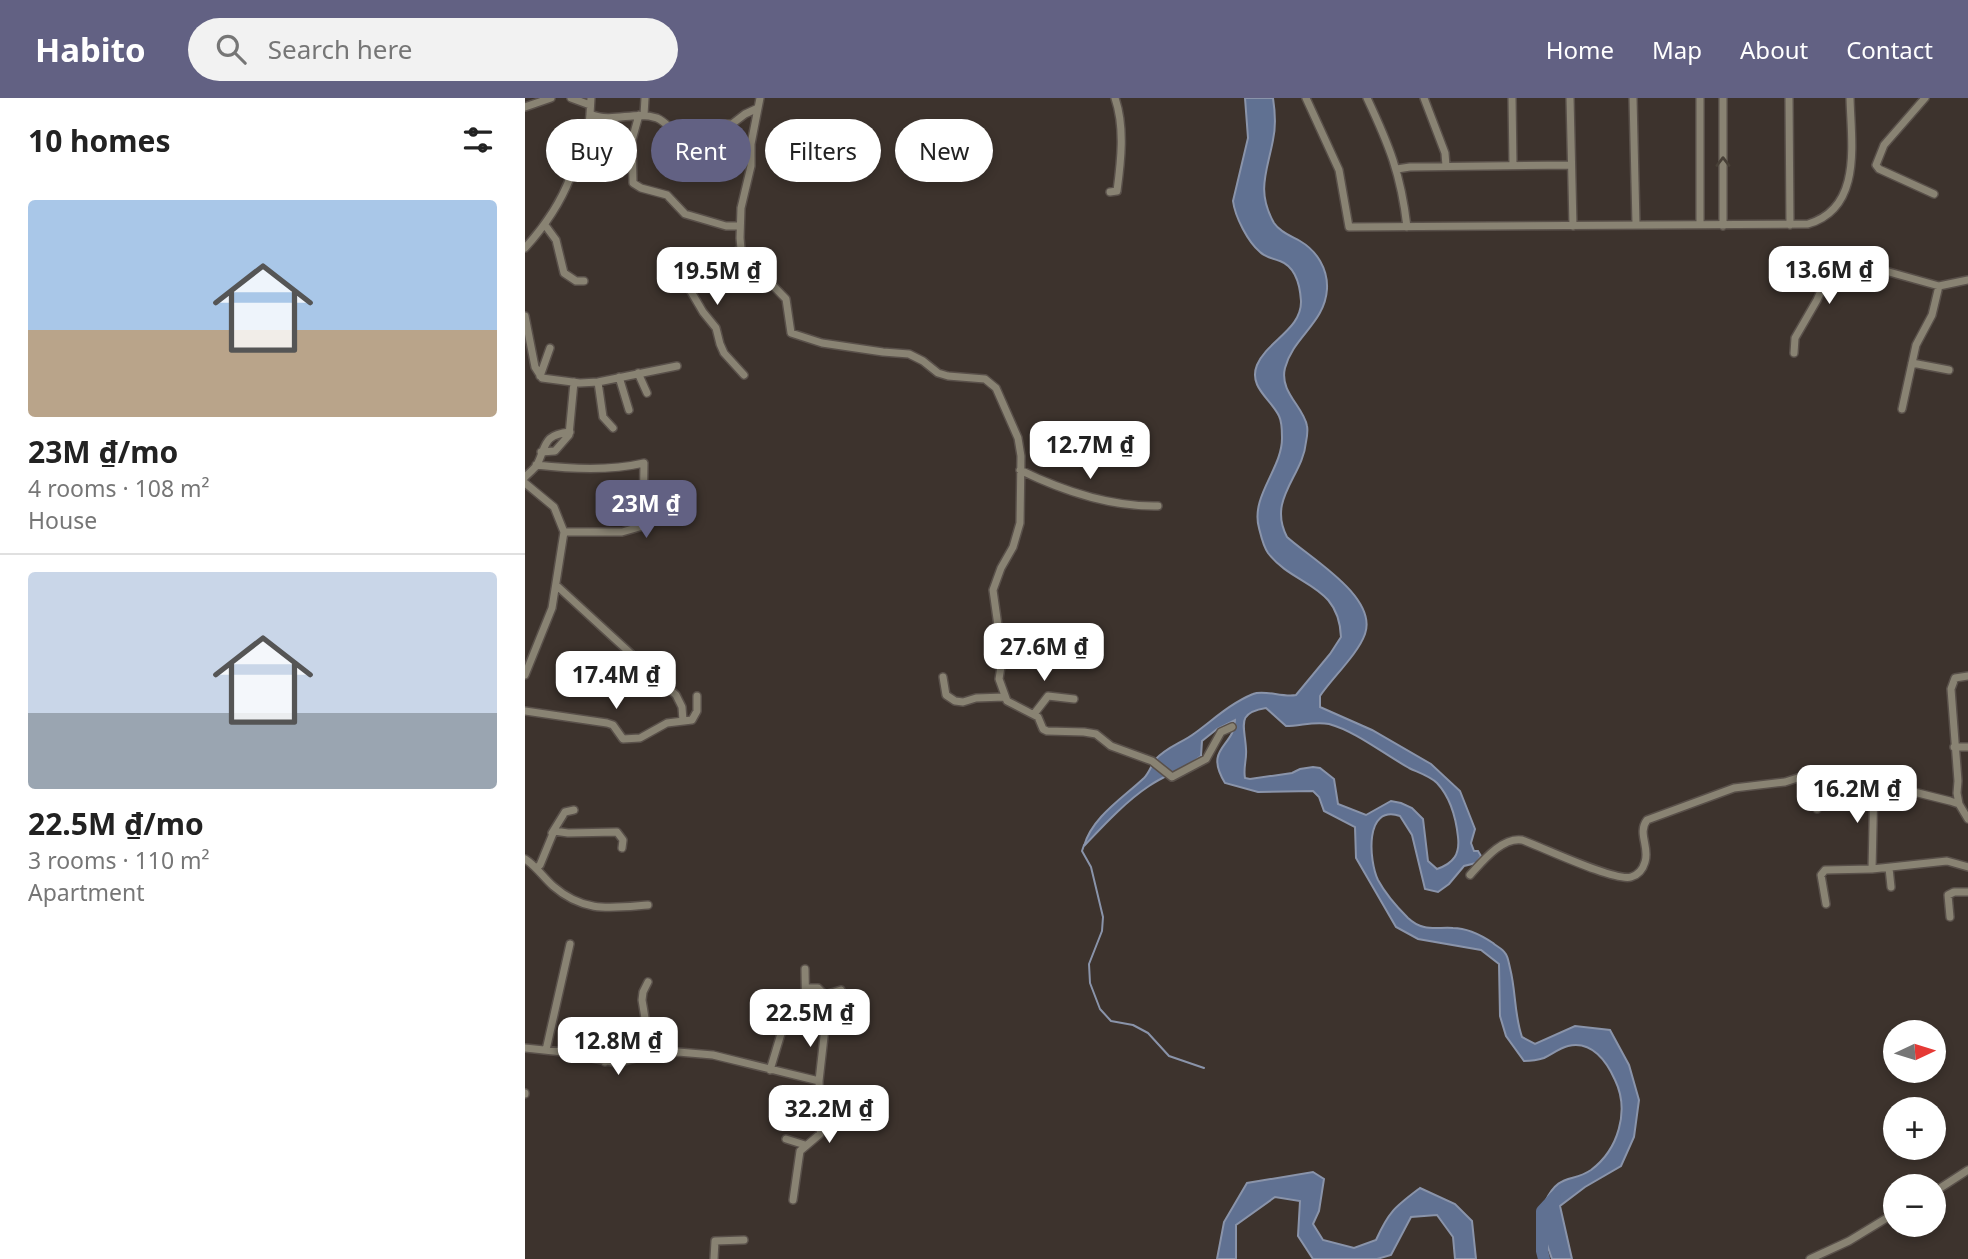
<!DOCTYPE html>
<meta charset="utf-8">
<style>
:root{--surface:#fff;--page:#f2f2f2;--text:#222;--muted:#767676;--line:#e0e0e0;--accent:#626183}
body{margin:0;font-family:"Noto Sans",sans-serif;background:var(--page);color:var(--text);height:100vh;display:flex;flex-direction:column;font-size:26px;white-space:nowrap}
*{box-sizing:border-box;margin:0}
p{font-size:23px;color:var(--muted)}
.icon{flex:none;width:38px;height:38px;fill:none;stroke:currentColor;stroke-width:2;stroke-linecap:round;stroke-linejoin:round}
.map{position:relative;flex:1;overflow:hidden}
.details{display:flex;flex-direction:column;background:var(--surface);width:525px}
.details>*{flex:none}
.banner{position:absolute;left:21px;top:21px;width:665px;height:63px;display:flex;gap:14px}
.needle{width:46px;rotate:86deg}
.fabs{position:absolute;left:1358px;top:922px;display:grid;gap:14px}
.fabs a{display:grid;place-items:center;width:63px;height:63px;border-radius:50%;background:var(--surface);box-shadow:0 4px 10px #0003;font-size:35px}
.price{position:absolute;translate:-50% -60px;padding:0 16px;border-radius:14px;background:#fff;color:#222;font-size:23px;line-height:46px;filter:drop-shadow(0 2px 4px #0008)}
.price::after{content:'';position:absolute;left:50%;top:42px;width:21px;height:16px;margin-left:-10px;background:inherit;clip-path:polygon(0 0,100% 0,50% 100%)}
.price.current{background:var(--accent);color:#fff}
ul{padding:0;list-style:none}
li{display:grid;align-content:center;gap:14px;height:371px;padding:0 28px}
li+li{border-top:2px solid var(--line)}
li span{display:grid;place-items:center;height:217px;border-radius:7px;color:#555}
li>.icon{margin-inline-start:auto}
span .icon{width:126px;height:126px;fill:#fffc;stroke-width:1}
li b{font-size:30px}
h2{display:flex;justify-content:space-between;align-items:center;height:84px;padding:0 28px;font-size:30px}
.pill{padding:0 24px;border-radius:32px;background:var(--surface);box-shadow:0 4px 10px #0003;font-size:24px;line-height:63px}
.pill.current{background:var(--accent);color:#fff}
header{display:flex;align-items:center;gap:42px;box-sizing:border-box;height:98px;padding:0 35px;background:var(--accent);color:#fff}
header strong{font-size:33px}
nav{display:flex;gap:38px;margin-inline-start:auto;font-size:24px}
.search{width:490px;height:63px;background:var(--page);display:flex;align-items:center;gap:18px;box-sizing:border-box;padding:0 24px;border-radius:38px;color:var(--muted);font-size:26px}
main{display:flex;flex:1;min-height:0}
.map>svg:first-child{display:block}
.water{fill:#607192;stroke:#8a94aa;stroke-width:2;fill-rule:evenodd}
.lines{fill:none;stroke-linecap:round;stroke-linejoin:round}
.stream{stroke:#8a94aa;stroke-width:2}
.river{stroke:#607192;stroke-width:12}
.minor-casing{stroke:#59504a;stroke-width:10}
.minor{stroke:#898373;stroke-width:7}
.oneway{stroke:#484037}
</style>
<header>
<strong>Habito</strong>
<div class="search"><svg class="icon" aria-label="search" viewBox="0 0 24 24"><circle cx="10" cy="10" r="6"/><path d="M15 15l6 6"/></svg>Search here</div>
<nav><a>Home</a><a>Map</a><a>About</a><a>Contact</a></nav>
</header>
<main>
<section class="details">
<h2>10 homes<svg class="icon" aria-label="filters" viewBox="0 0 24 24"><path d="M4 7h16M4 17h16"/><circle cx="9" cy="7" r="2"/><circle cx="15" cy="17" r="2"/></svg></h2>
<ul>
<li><span style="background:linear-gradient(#a9c7e8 60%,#b9a48a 0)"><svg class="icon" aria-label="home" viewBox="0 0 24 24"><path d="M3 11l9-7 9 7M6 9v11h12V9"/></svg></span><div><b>23M ₫/mo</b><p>4 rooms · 108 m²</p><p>House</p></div></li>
<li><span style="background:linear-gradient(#c9d6e8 65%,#9aa5b1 0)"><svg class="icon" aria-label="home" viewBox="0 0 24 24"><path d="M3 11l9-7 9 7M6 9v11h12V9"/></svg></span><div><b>22.5M ₫/mo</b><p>3 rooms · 110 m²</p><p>Apartment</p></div></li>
</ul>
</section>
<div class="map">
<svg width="1443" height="1161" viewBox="0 0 1443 1161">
<rect width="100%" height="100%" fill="#3d332d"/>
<path class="water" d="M720 0H748C750 13 751 29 748 42 742 74 731 93 749 125 755 134 766 138 775 143 792 153 803 171 802 191 800 225 768 239 760 270 754 294 779 309 782 328 783 333 782 339 781 344 778 378 742 401 762 439 785 460 853 499 840 536 833 556 807 580 795 598V609L847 632 906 666 935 693 950 731 946 745 949 753H953L956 758 951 765 939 768 924 786 913 794 900 791 887 737 875 718C839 706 844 763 853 782 860 795 873 810 883 820 898 834 910 829 928 830 943 830 956 837 968 845 971 848 978 851 980 855 983 858 984 866 985 870 991 893 989 916 997 939L1010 946 1050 928 1085 932 1104 967 1114 1002 1109 1039 1096 1068 1060 1089 1035 1108 1047 1161H1027C1021 1144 1012 1122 1020 1104 1034 1074 1047 1085 1066 1072 1093 1052 1105 1013 1090 982 1082 964 1067 942 1043 948 1035 950 1027 956 1019 960 1013 962 1006 963 999 963L981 938 975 918 974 866 956 852 893 841 871 829 831 760 830 729 799 713 794 699 788 693 733 694 700 685C678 649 710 649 710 622L692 631 677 643 676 658C661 671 641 676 624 688 600 704 579 727 559 748 567 719 598 700 619 680 624 675 626 668 630 662 641 649 657 645 670 635 689 621 706 605 728 596 739 591 758 600 771 597L805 556 816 539C814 485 769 489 743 455 738 448 736 438 734 430 725 398 758 370 757 339 757 332 757 324 754 318 746 301 723 289 732 267 742 243 777 231 776 203 775 187 771 169 755 163 749 161 740 159 735 154 723 144 710 119 708 103L723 40ZM741 610 761 628C776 628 789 623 804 626 830 633 859 656 884 670 892 674 905 678 912 685 925 699 931 720 933 739 935 756 929 765 912 771L903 763 898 721 887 710 876 705 866 703 841 717 813 706 809 681 795 670 788 669 775 671 767 675 725 681 720 680C718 670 722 661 721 651 720 628 710 615 741 610Z
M788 1074 799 1081 794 1113 788 1126 798 1142 829 1150 851 1142C864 1113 870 1109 895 1090L930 1106 947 1123 951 1161H930L928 1139 912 1117 886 1119 866 1157 852 1161H788L773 1138 775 1103 750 1099 711 1127V1161H692L699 1124 722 1085Z"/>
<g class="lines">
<path class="stream" d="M559 747 557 753 566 769 578 819 577 833 564 866 565 885 575 911 586 923 608 927 623 935 644 958 679 970"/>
<path class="river" d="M1019 1161 1017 1153V1113L1030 1099"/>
<g class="minor-casing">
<path id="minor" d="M46 0 65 7
M66 0 65 16C88 26 109 12 132 20 141 24 146 32 154 37L167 35 187 26H207L220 16 233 10
M235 0 226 46V68L216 110 215 140 216 151 223 162 261 201 266 235 297 245 358 254 384 256 398 263 413 275 423 278 460 281 471 290 493 340 496 358 495 425 488 449 476 470 468 492 474 535 479 550 474 581 482 603 513 619 518 631 522 633 559 634 571 636 586 648 627 663 647 679 681 661 696 634 707 629
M781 0 814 72 824 129 1283 126C1338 110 1326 44 1325 0
M842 0C864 47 876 76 882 129
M899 0 920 55 921 68
M987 0 988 67
M1045 0 1048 128
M1108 0 1111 126
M1264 0 1265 127
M1400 0 1359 47 1351 67 1354 71 1409 96
M0 9 26 0
M114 17 107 42 108 85 116 90 142 97 160 116 201 128H214
M119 17 120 0
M872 71 885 69 1046 67
M585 94 592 93C596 63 600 29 590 0
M1175 126V0
M20 127 31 142 39 175 51 183H59
M1198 128V0
M0 150C19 129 35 106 45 80 47 74 46 69 48 63 55 47 65 35 65 16
M216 151C197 160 183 174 163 181L161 185 178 214 191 230 195 246 199 255 219 277
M0 218 10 269 17 280 55 285 73 284 152 268
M1269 255 1270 240 1292 202 1306 170 1315 163 1339 167 1414 188 1443 182
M1387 265 1424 272
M113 275 122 295
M15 278 25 250
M94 279 104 312
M73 284 78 319 88 330
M1377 311 1391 247 1407 217 1414 188
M16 354 30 353 44 337 49 284
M11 367C47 371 84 373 119 365L118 428 97 434H39
M495 372C538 393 585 409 633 408
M0 379C4 375 9 371 12 367 22 346 18 337 45 334
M0 385 29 409 39 434 27 510 0 577
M31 487 151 597 157 609 158 623
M478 546C495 548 509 544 525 542 533 541 539 536 548 536
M418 579 421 597 430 603 438 604 451 600 480 599
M0 613 82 625 88 627 98 641 115 640 142 625 167 622 172 613V598
M509 616 523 598 549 601
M1429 649H1443
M1434 706 1432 695 1433 683 1426 591 1430 580 1443 578
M1292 711 1294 679
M27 735 40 714 49 712
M0 761C11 768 18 779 28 788 59 815 85 810 123 807
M11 770 15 767 29 733 43 735 92 734 98 742 97 750
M1364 770 1366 789
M1347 771 1349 684
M945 777C958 763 977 739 997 742 1017 749 1090 784 1106 779 1113 777 1118 771 1120 764 1125 749 1112 735 1122 722L1209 690 1260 684 1279 678 1349 684 1425 703 1434 706 1443 721
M1301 806 1296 777 1300 772 1347 771 1422 763 1443 769
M1425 819 1423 797 1429 794H1443
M123 884 118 894 117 902 126 956
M281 890H293L300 897 316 892
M0 950 38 954 92 965 126 956 153 954 188 957 294 983
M21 952 45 846
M80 964V943L87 931
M245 972 258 929H275L281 925 280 871
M0 995V996
M261 1041 280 1047
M1409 1094 1443 1072
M268 1102 275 1053 295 1036 296 1029 294 983 301 921
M189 1161 190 1143 219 1142
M1285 1161 1324 1143 1370 1115"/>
</g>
<use href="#minor" class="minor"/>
</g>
<defs><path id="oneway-chevron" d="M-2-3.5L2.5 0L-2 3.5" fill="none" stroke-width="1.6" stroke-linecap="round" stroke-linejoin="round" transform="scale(1.75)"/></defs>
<use class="oneway" href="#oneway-chevron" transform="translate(1198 64) rotate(-90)"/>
</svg>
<div class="fabs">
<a><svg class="needle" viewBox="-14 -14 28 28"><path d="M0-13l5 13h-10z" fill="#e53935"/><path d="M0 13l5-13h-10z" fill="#767676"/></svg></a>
<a>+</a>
<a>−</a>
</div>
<b class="price" style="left:1304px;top:208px">13.6M ₫</b>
<b class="price" style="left:192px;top:209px">19.5M ₫</b>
<b class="price" style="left:565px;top:383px">12.7M ₫</b>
<b class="price current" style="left:121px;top:442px">23M ₫</b>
<b class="price" style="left:519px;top:585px">27.6M ₫</b>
<b class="price" style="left:91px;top:613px">17.4M ₫</b>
<b class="price" style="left:1332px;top:727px">16.2M ₫</b>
<b class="price" style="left:285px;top:951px">22.5M ₫</b>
<b class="price" style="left:93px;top:979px">12.8M ₫</b>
<b class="price" style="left:304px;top:1047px">32.2M ₫</b>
<div class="banner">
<a class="pill">Buy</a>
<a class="pill current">Rent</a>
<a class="pill">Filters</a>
<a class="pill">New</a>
</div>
</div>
</main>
